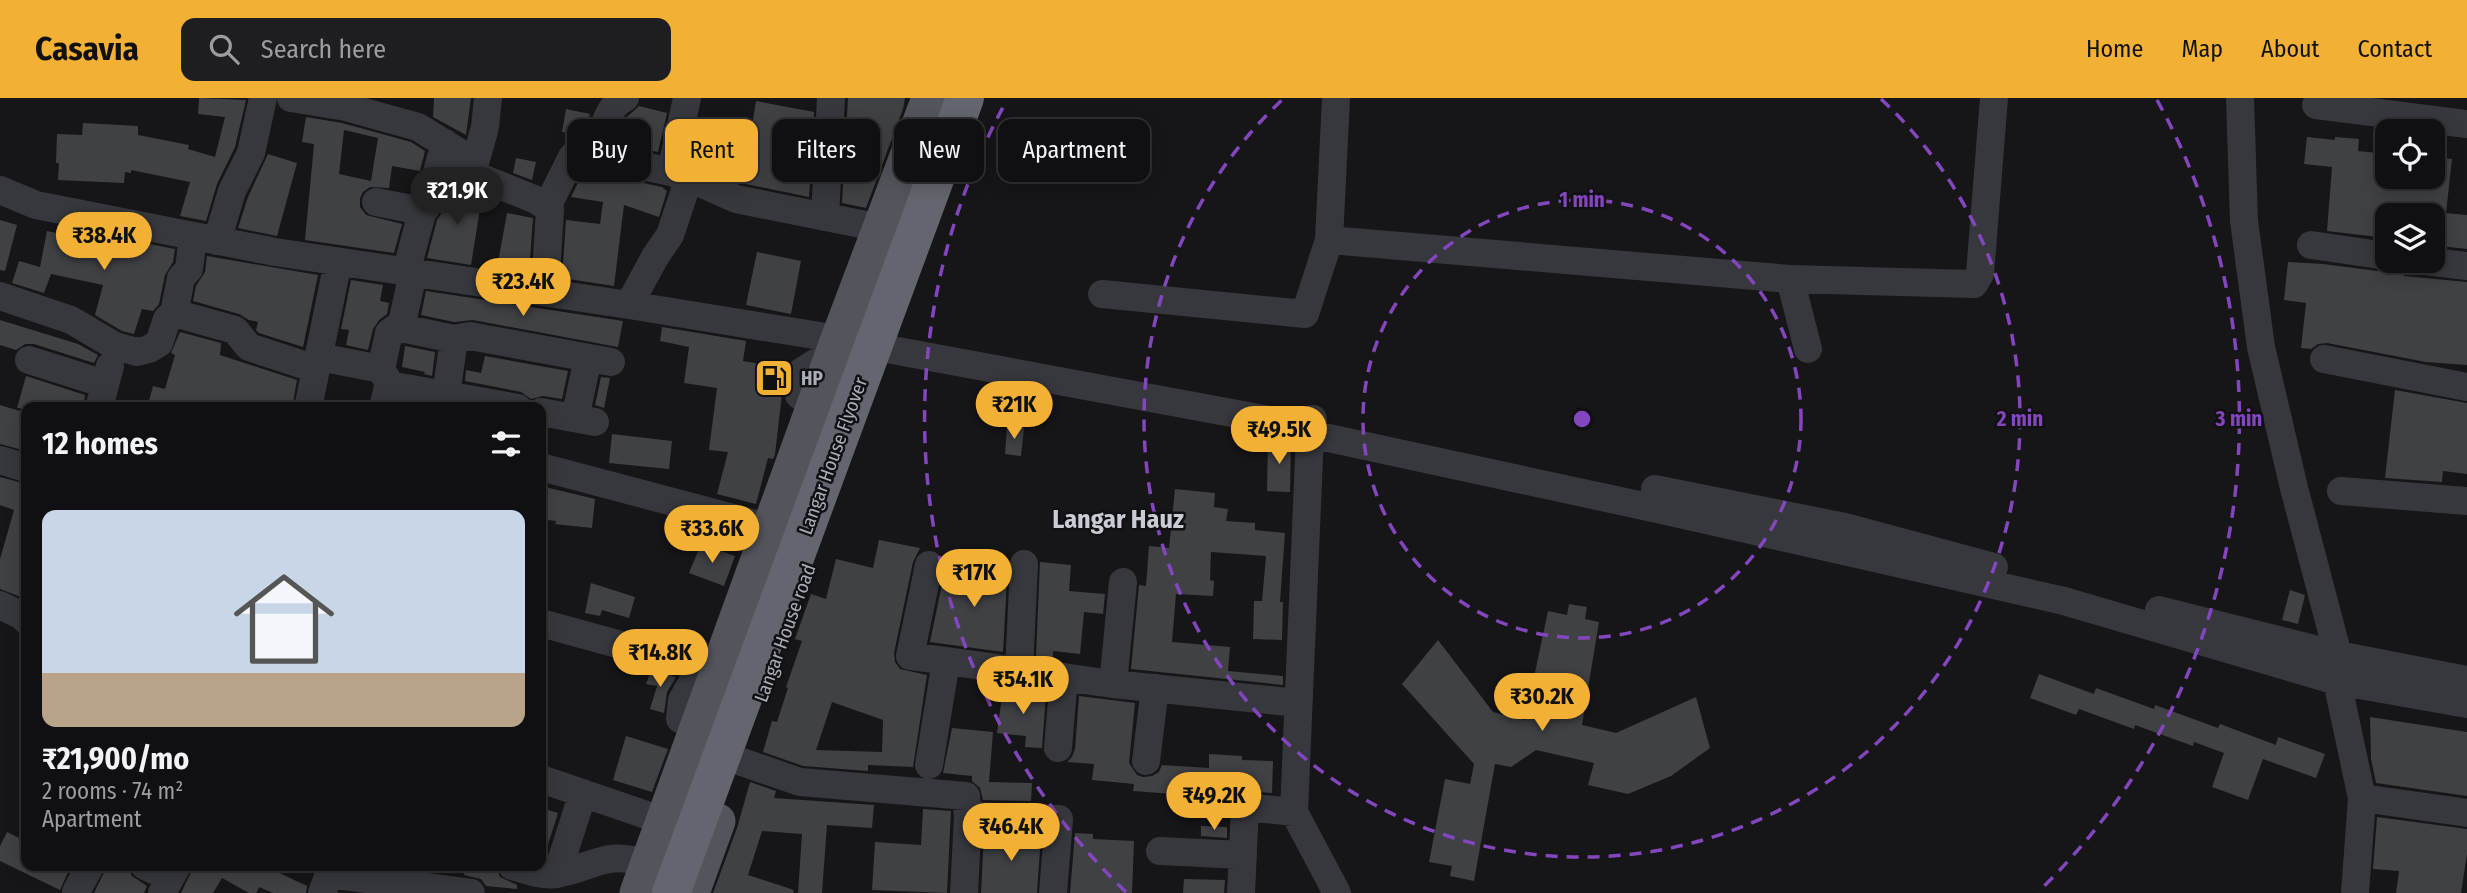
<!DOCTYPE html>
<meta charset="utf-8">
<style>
:root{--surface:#101012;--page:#1e1e20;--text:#f1f3f6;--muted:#9c9d9f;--line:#303032;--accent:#f2b134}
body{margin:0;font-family:"Fira Sans Condensed",sans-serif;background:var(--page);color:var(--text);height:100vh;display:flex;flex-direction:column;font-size:26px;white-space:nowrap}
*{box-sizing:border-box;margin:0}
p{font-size:23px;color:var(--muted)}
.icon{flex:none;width:38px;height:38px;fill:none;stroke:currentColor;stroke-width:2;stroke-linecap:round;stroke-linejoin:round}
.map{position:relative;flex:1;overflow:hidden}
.panel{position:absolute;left:21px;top:304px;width:525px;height:469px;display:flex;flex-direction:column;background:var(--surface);border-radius:14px;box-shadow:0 4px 18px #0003,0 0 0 2px var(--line)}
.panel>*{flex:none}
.banner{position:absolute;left:567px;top:21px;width:665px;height:63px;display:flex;gap:14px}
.buttons{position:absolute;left:2375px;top:21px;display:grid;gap:14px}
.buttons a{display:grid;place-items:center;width:70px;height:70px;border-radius:14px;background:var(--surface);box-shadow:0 4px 18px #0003,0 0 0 2px var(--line);font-size:35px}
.price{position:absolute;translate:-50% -60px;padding:0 16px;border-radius:24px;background:var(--accent);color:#111;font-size:23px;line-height:46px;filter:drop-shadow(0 2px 4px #0008)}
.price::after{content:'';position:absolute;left:50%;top:42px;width:21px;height:16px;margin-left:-10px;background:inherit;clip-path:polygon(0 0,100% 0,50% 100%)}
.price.selected{background:#222;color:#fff}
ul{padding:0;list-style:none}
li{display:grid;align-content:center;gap:14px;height:371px;padding:0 21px}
li span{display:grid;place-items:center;height:217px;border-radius:14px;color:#555}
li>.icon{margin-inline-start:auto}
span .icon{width:126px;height:126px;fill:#fffc;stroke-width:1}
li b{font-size:30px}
h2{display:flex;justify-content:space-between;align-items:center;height:84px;padding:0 21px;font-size:30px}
.pill{padding:0 24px;border-radius:14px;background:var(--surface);box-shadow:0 4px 18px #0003,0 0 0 2px var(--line);font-size:24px;line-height:63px}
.pill.selected{background:var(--accent);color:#111}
header{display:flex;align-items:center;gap:42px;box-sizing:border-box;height:98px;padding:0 35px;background:var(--accent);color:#111}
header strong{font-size:33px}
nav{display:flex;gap:38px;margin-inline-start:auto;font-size:24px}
.search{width:490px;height:63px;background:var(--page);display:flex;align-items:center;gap:18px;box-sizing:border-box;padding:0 24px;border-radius:14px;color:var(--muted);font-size:26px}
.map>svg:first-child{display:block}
.building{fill:#404145;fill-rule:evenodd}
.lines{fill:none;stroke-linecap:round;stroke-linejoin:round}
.minor{stroke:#37383d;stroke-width:28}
.major{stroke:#53555c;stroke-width:35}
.highway{stroke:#63666e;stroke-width:38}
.ring{fill:none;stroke:#8446be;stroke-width:3.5;stroke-dasharray:12 9}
.labels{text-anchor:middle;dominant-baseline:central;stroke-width:5;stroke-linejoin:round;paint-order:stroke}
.poi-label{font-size:19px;font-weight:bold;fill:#a8adb8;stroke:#111113;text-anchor:start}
.street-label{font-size:19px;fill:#a8adb8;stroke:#111113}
.district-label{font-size:26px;font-weight:bold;fill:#c9ccd4;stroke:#111113}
.centre{fill:#8446be;stroke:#111113;stroke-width:3.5}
.ring-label{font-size:21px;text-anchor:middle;font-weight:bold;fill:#8446be;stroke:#111113;stroke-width:5;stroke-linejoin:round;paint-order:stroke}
</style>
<header>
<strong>Casavia</strong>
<div class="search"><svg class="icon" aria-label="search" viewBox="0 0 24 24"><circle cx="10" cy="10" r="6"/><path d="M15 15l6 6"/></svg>Search here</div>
<nav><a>Home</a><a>Map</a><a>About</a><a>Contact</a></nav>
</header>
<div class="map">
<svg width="2467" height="795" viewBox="0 0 2467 795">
<rect width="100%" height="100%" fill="#161618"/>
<path class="building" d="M199 0 246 2 235 49 217 86 206 123 180 118 190 84 131 72V75L125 74 124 85 58 82 59 65H56L57 36 82 37 83 25 138 28V37L189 47 188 51 215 59 225 19 198 16Z
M434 0H471L466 37 433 19Z
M848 0H905L903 11 866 110 842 105Z
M756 3 814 14 809 99 741 85 690 63 698 27 721 32 718 46 748 54Z
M639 8 667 15 658 54 617 45 627 19Z
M566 11 590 16 584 38 562 34Z
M306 19 342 25 411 44 425 53 420 73 392 68 389 90 370 89 363 94 360 100V109L366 117 402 126 394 155 305 142 314 46 302 44ZM344 32 378 40 371 83 339 76Z
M2307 39 2335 42V39L2359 41 2358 53 2387 56V79H2432V59L2452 61 2446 115 2467 117V151L2432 147V117H2387V140L2327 133 2332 69 2304 66Z
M268 56 297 65 277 138 238 130 248 99Z
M516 60 536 64 532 82 513 75Z
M584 72 662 89 667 93 659 119 624 107 614 188 562 180 566 122 600 126 603 104 571 99Z
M453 80 466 91 482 98 471 167 427 160 437 122 444 111Z
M507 115 533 120 529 175 497 170Z
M0 122 17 127 5 173 0 172Z
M73 131 175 151 173 164 165 177 159 206 153 213 142 211 134 236 122 233 95 217 103 187 51 176 44 195 12 185 19 163 40 169 47 133 72 138Z
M757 154 801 163 791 216 746 207Z
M207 158 318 177 303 249 259 235 256 232 258 224 249 222 239 216 193 203 196 188 205 174Z
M2288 164 2323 166 2385 174 2398 170 2405 171 2404 178 2467 184V267L2426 264 2327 245 2318 246 2311 251 2301 250 2306 205 2284 202Z
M351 182 383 187 380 203 389 205 387 216 379 222 373 231 368 252 346 247 349 232 341 231Z
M426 193 623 223 618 249 473 222 454 224 421 217Z
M0 222 78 246 98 257 94 265 34 246H25L16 252 0 247Z
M662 229 746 243 743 263 785 270 775 356 773 361 768 360 756 406 717 396 728 354 709 352 717 290 684 285 689 249 660 243Z
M180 234 221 245 220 257 297 282 292 310H227L214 306 213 310H147L153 288 165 291 175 257 171 255Z
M405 248 435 254 432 278 424 276 425 274 402 269Z
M485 258 568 273 562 301 543 298 531 301 521 294 465 283 466 272 481 275Z
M26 278 85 297 83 310H17Z
M601 279 610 280 604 310 595 307Z
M2395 292 2467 305V376L2443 373 2442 384 2385 380Z
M0 307 26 315V353L0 346Z
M1007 329 1024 330 1021 358 1005 356Z
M612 336 672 343 669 371 609 365Z
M1268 339 1291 346 1290 394 1267 393Z
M0 379 26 386V479L21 499 0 491V461L14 412 0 407Z
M541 388 595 401 592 430 555 426 556 423 541 421Z
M1175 391 1215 395 1214 409 1228 411 1226 423 1255 425V432L1285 435 1280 504H1283L1282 542 1253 541 1254 503H1262L1266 458 1211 454 1210 482 1214 483 1213 498 1176 496 1172 544 1230 549 1228 573 1283 578V587L1131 571 1139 487 1146 488 1149 448 1169 450Z
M879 442 920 450 913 464 894 555 895 564 900 571 927 577 913 669 868 667V673L803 668 763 654 772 623 777 624 788 590 786 589 802 543 795 541 811 496 826 501 836 461 873 470ZM832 604 883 622 882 654 816 652Z
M701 446 735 458 724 488 689 475Z
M976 461 1008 464 1003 554 930 544 943 481 973 484Z
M1040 464 1071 467 1069 493 1105 496 1103 516 1084 514 1080 556 1053 553V559L1036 558Z
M591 485 635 499 629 520 602 512 600 518 585 515Z
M2290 492 2305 497 2298 526 2282 522Z
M1569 506 1587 509 1585 521 1599 524 1582 627 1616 635 1696 599 1710 650 1671 678 1628 696 1588 687 1594 665 1536 652 1511 669 1495 666 1474 783 1450 778 1452 768 1429 764 1445 681 1470 686 1474 666 1402 586 1438 542 1493 614 1525 622 1548 513 1567 517Z
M651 572 676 579 667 594 664 615 650 611 657 588 646 586Z
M2039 576 2094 596 2096 590 2154 611 2155 607 2218 630 2220 626 2276 647 2278 639 2325 656 2316 680 2263 661 2248 702 2212 689 2224 655 2194 644 2193 648 2135 627 2134 631 2079 611 2076 617 2030 600Z
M1003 591 1046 596 1042 650 1025 649 1026 638 997 635Z
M1079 598 1135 605 1129 665 1137 677 1143 679 1152 678 1159 674 1162 667 1209 670V656L1242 658V662L1273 663 1272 695 1244 693V689L1187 685 1186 697 1133 693 1134 686 1092 682 1094 666 1067 664 1072 659 1075 651Z
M2370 619 2467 634V698L2376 685 2371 661Z
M952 630 993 634 989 684 1032 685 1031 703 983 702 980 690 972 683V678L943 675Z
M626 638 668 651 652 694 613 682Z
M750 684 776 693 774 700 874 707 872 730 827 727 822 795H798L802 736 762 733 748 777 794 792 793 795H713L737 730Z
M541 710 558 715 544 759H541Z
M923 711 951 713 947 795 872 792 875 744 921 747Z
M2377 719 2467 731V755L2461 795H2396L2399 773 2373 771Z
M1201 728 1227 729V740L1201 738Z
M7 734 23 742 20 748 26 752V768H61L69 772 60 792 0 763V748Z
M984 735 1041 737 1037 795H981Z
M1075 735 1093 736V741L1134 743 1132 795H1070Z
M107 768H122L129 772 132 778 147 788 144 795H94Z
M194 768H257L269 775 271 771 307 788 306 795H273L259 789 256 795H249L222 780 213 795H181Z
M481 768H496L500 779 517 787V791L486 788 481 781 464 777 465 769 481 770Z
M1184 781 1225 782 1224 795H1183Z"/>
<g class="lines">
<path class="minor" d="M291 0 346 9 418 29 460 55 472 76 534 101 550 111 545 194
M2240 0 2244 123 2261 249 2294 390 2338 557 2337 583 2362 700 2355 795
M2316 7 2467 26
M596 57C602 39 606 7 625 0
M472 76 485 29 488 0
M686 79 671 74 687 0
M0 92 36 107 275 154 629 207 838 241
M376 104 422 113
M547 109 572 59 577 54 671 74
M825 119 831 0
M1329 142 1790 181 1974 186 1980 176 1994 0
M217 143 232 93 251 55 263 0
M2311 147 2387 158
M2426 163 2467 168
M406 174 422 115 428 107 445 45
M1790 181 1808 251
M1102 196 1305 216 1329 142 1336 0
M0 198 71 222 115 248 137 254 149 251 159 245 167 221 174 215 235 232 249 249 316 271
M629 207 655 159 670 137 689 80 736 101 881 130
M174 215 181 180 189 171 193 138
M401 230 454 241 470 238 611 264
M887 251 1286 325 1310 336 1662 412 2064 503 2337 583 2467 606
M319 259 381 271
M2324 261 2467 289
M29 262 105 286
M389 285 394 288 446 297 454 241
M446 297 518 310
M814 308 799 297 798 287 801 274 815 265 828 268
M99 310 110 268
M308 310 338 164
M383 310 389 285 381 271 389 235 396 230H401L413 175
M541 314 595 324
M575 320 588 260
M1313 321 1310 336 1294 714 1337 795
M0 362 26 370
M541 369 771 430
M1655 391 1845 429 1994 469
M2341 393 2467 403
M929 467 910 558 1113 586 1298 605
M0 507 22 518 26 522
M2159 512 2338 557 2467 582
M541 525 719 574
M1019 573 1024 466
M1113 586 1123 484
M699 628 680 621 682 602 691 586 702 583 715 585
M1058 650 1064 579
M739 663 800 684 966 698 968 718 1059 721 1053 795
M1146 663 1155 590
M929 667 946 563
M541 681 664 723
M2362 700 2467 715
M1160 753 1243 757
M145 768 170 780
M512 768C526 772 541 778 556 776 594 770 604 751 648 766
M557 776 583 695
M76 794 90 768
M162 795 177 768
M322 795 329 776 471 795
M964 795 968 718
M1241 795 1245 709 1294 714"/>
<path class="major" d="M637 795 838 241 929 0
M692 795 718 723"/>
<path class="highway" d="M671 795 965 0"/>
</g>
<g class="ring">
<circle cx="1582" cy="321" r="219"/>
<path d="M1881 1A438 438 0 1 1 1283 1"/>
<path d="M1126 794A657 657 0 0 1 1007 2M2157 2A657 657 0 0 1 2038 794"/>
</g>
<defs>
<g id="fuel-square" transform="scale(2.0125)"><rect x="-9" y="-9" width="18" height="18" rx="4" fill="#f2b134" stroke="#111113"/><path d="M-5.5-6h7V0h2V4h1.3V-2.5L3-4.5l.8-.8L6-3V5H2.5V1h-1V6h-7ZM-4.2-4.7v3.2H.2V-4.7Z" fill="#111"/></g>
</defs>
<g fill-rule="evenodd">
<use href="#fuel-square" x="774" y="280"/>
</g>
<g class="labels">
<g class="poi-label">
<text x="801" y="280">HP</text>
</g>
<g class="street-label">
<text transform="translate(833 358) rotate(-70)">Langar House Flyover</text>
<text transform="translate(785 535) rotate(-70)">Langar House road</text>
</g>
<g class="district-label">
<text x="1118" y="421">Langar Hauz</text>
</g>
</g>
<circle cx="1582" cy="321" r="10" class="centre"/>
<g class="ring-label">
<text x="1582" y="109">1 min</text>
<text x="2020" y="328">2 min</text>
<text x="2239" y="328">3 min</text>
</g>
</svg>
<div class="buttons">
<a><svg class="icon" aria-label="locate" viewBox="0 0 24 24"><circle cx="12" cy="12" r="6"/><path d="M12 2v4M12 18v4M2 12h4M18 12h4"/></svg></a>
<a><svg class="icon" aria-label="layers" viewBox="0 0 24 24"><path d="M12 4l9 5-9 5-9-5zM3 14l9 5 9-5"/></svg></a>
</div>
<b class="price selected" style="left:457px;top:129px">₹21.9K</b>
<b class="price" style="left:104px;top:174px">₹38.4K</b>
<b class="price" style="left:523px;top:220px">₹23.4K</b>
<b class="price" style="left:1014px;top:343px">₹21K</b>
<b class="price" style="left:1279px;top:368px">₹49.5K</b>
<b class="price" style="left:712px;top:467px">₹33.6K</b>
<b class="price" style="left:974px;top:511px">₹17K</b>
<b class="price" style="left:660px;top:591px">₹14.8K</b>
<b class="price" style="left:1023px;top:618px">₹54.1K</b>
<b class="price" style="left:1542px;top:635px">₹30.2K</b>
<b class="price" style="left:1214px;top:734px">₹49.2K</b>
<b class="price" style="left:1011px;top:765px">₹46.4K</b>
<div class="banner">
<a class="pill">Buy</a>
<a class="pill selected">Rent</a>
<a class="pill">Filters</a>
<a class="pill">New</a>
<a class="pill">Apartment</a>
</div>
<section class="panel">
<h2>12 homes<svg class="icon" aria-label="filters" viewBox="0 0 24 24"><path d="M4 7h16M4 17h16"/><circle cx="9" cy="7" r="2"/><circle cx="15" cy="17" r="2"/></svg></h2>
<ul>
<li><span style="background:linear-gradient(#c9d6e8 75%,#b9a48a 0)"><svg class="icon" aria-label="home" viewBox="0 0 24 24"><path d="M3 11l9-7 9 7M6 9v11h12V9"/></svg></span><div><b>₹21,900/mo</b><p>2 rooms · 74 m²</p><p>Apartment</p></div></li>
</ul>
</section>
</div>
